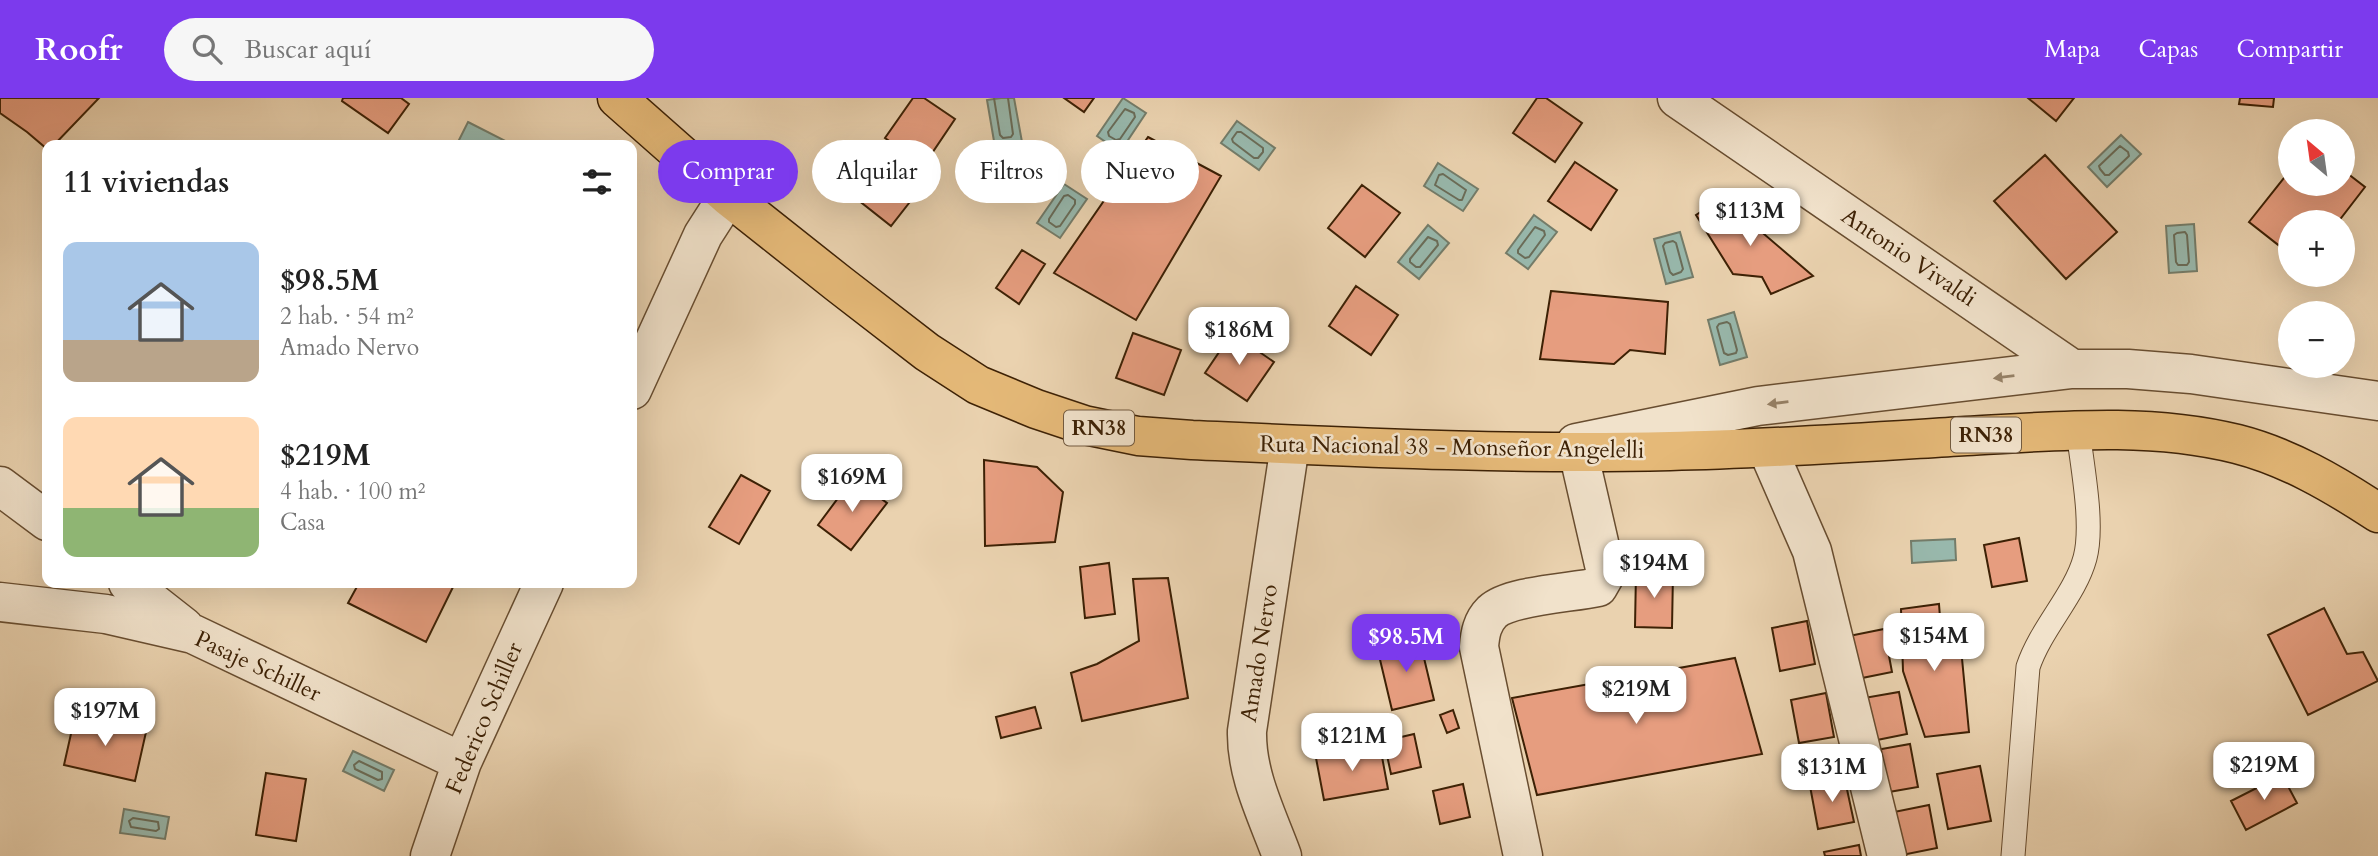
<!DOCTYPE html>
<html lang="es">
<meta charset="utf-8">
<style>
:root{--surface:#fff;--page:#f6f6f6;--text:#222;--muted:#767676;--accent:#7c3aed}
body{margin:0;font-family:Cardo,serif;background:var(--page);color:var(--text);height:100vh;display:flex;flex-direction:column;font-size:26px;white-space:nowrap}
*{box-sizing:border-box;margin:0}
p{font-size:23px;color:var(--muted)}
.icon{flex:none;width:38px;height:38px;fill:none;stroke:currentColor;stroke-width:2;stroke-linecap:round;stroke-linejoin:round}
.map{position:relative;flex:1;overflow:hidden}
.drawer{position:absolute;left:42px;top:42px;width:595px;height:448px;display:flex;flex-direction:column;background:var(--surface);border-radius:14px;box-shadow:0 7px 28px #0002}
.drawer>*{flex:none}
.guide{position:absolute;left:658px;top:42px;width:665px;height:63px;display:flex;gap:14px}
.needle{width:46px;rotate:331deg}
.tools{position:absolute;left:2278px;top:21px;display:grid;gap:14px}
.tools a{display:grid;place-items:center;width:77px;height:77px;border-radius:50%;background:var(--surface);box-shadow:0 7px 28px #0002;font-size:35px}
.price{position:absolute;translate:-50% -60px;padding:0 16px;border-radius:14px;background:#fff;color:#222;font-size:23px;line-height:46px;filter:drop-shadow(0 2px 4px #0008)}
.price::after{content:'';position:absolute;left:50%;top:42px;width:21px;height:16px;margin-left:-10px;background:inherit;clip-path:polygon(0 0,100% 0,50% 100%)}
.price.active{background:var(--accent);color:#fff}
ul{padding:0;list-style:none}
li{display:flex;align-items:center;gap:21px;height:175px;padding:0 21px}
li span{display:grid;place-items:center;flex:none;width:196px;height:140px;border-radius:14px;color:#555}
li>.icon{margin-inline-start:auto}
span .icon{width:84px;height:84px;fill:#fffc;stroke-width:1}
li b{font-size:30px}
h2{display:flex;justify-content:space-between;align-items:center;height:84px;padding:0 21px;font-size:30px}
.chip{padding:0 24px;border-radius:32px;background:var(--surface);box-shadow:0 7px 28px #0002;font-size:24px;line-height:63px}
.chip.active{background:var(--accent);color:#fff}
header{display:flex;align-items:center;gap:42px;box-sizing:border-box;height:98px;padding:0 35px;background:var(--accent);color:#fff}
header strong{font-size:33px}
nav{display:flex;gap:38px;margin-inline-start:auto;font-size:24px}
.search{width:490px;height:63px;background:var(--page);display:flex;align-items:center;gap:18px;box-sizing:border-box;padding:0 24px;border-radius:38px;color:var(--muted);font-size:26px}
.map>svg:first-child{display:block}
.water{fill:#98b8ac;stroke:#747c69;stroke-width:2}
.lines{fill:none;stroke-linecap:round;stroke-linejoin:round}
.shore{stroke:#6a6c58;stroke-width:2}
.building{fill:#e69d7f;stroke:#3d2105;stroke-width:2}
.lane-casing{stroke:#684d30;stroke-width:25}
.street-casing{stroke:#684d30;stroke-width:41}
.primary-casing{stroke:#3d2105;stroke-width:41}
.lane{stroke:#f1e2cb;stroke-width:23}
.street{stroke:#f1e2cb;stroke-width:38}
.primary{stroke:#e5b978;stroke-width:38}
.oneway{fill:#978268}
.labels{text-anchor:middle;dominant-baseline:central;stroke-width:5;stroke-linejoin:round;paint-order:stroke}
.shield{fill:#f1e2cb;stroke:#735b40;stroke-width:2}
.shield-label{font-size:21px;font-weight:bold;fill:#3d2105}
.street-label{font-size:23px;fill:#3d2105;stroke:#f1e2cb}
</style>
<header>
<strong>Roofr</strong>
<div class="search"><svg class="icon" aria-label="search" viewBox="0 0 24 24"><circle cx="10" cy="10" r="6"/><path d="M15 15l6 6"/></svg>Buscar aquí</div>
<nav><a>Mapa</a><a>Capas</a><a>Compartir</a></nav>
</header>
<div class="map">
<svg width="2378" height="758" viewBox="0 0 2378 758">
<rect width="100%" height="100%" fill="#ead2af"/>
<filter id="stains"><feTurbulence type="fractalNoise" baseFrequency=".00286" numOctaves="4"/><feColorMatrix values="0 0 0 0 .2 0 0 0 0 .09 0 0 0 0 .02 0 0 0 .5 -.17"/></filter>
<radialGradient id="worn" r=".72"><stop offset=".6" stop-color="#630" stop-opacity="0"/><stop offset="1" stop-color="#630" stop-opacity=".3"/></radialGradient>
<path class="water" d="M1001 0H1014L1022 44 995 49 987 2Z
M1123 0 1146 15 1120 54 1097 38Z
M1237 23 1275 50 1259 72 1221 45Z
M468 24 513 47H465L458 44Z
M2121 37 2141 56 2107 89 2088 69Z
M1438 65 1478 91 1463 113 1424 88Z
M1064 86 1087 101 1060 140 1037 125Z
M1534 117 1557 134 1528 171 1506 155Z
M2194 126 2197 173 2169 175 2166 128Z
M1428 127 1449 145 1419 181 1398 164Z
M1680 134 1693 179 1666 186 1654 141Z
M1734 214 1747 259 1720 267 1708 222Z
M1955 441 1956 462 1912 465 1911 443Z
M353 653 394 672 384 693 343 673Z
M124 711 169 719 165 741 120 735Z"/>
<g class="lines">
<path class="shore" d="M994 0 1000 37 1003 40 1011 39 1013 36 1008 0
M1125 11 1134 15 1135 19 1120 41 1116 42 1109 38 1108 34Z
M1237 34H1241L1263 50V54L1258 60H1254L1233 44 1232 41Z
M2120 48 2128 54 2129 58 2109 77H2105L2100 71 2099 68Z
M1443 76 1466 92 1462 102H1459L1435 87 1439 77Z
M1068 97 1075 102V106L1060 128 1056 129 1049 124V121L1064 98Z
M1535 129 1544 133 1545 137 1529 159 1525 160 1518 155V152Z
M2185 134 2187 137 2189 164 2187 167H2178L2176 164 2174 137 2177 135Z
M1428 139 1437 143 1438 147 1420 169H1416L1410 164V161Z
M1673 143 1676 145 1683 171 1681 174 1673 177 1670 174 1663 148 1665 145Z
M1727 224 1730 226 1737 252 1736 255 1728 257 1724 255 1717 229 1719 226Z
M359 663 382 674V681L378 682 355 671 354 667Z
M133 720 158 724 159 731 156 733 131 729 129 723Z"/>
</g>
<path class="building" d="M0 0H99L54 47H47V51L27 34 0 15Z
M343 0H401L409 6 388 35 342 3Z
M913 0H924L955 21 924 67 885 40Z
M1064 0H1094L1084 14Z
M1537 0H1546L1582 25 1555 64 1513 35Z
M2028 0H2074L2056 23Z
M2240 0H2274L2273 9 2239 6Z
M1148 39 1221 78 1136 222 1054 175Z
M877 57 920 91 891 128 848 94Z
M2045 57 2117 134 2066 181 1994 103Z
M1575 64 1617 92 1591 132 1548 103Z
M2291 71V86H2343V72L2365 89 2338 124H2291V157L2249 124Z
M1362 87 1400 115 1365 159 1328 130Z
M1722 100 1813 178 1771 196 1762 179 1733 176 1696 117Z
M1022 152 1045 166 1019 206 996 190Z
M1356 188 1398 217 1371 257 1329 228Z
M1551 193 1668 204 1665 256 1630 252 1614 266 1540 261Z
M1133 235 1181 252 1164 297 1116 280Z
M1232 235 1274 264 1247 303 1205 275Z
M984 362 1037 369 1063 394 1055 444 985 448Z
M741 377 770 393 739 446 709 429Z
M853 380 887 405 851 452 818 427Z
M2019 440 2027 483 1992 489 1984 447Z
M1109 465 1115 516 1085 520 1080 469Z
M1636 474 1673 475 1672 530 1635 529Z
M1168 480 1188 600 1082 623 1071 575 1097 566 1139 543 1133 481Z
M359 485H455L426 544 348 505Z
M1939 506 1941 533 1961 550 1969 634 1925 639 1903 573 1901 511Z
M2324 510 2347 556 2363 554 2378 583 2308 617 2268 537Z
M1807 523 1815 566 1780 573 1772 530Z
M1884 531 1892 574 1857 581 1849 538Z
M1419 539 1434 602 1392 612 1377 549Z
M1735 560 1762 656 1537 697 1512 600Z
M1899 594 1907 636 1872 643 1864 600Z
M1826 595 1834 639 1799 645 1791 602Z
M1035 609 1041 630 1001 640 996 619Z
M1453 612 1459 630 1447 635 1440 617Z
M75 618 146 634 135 683 64 667Z
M1414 636 1421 669 1391 676 1384 643Z
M1910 646 1918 689 1883 695 1876 652Z
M1380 648 1388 691 1324 702 1316 660Z
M1980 668 1991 723 1948 731 1937 676Z
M266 675 306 681 296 743 256 737Z
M2282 677 2297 705 2246 732 2231 703Z
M1845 682 1854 724 1818 731 1810 688Z
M1463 686 1470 719 1440 726 1433 693Z
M1929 707 1937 750 1902 757 1894 714Z
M1859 747 1861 758H1825L1824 754Z"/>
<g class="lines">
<g class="lane-casing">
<path id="lane" d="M2013 758 2028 569C2041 530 2075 497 2085 460 2094 426 2082 368 2078 332"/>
</g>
<g class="street-casing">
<path id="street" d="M1677 0 2072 271
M632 292 703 137 728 98
M1576 345 1758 308 2072 271H2128L2191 276 2378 303
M1767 350 1812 453 1887 758
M0 388 47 423
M128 485 184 529
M0 504 106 516 193 536 462 664
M430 758 462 664 544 485
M1282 758C1267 717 1246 677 1247 633L1290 347
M1523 758 1479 549C1480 536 1482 524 1492 514 1510 497 1572 495 1598 489L1606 475 1578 353"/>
</g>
<g class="primary-casing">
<path id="primary" d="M617 0 728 98 839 186 927 254 978 287 1036 311 1084 327 1138 338 1192 342C1351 349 1511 357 1670 353 1769 351 1868 344 1966 338 2057 333 2148 324 2237 346 2288 359 2334 386 2378 415"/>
</g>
<use href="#lane" class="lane"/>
<use href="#street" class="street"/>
<use href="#primary" class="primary"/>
</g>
<defs><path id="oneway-solid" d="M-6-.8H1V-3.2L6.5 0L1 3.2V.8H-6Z" transform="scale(1.75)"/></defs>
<g class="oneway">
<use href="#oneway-solid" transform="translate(2004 279) rotate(173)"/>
<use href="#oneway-solid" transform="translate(1778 305) rotate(173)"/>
</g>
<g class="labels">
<g class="shield">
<rect x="1064" y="312.5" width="70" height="35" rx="5"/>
<rect x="1951" y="319.5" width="70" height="35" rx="5"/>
</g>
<g class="shield-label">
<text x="1099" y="330">RN38</text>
<text x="1986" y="337">RN38</text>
</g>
<g class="street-label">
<text transform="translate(1909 159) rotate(34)">Antonio Vivaldi</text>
<text transform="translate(1452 349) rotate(1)">Ruta Nacional 38 - Monseñor Angelelli</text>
<text transform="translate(1259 555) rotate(-81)">Amado Nervo</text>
<text transform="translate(258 568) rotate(25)">Pasaje Schiller</text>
<text transform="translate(484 620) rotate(-67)">Federico Schiller</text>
</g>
</g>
<rect width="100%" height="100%" filter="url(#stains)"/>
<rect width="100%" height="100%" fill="url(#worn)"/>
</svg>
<div class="tools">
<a><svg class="needle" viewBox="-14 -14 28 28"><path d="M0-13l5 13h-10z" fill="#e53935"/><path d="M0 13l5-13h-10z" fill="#767676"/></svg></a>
<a>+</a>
<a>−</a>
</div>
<b class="price" style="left:1750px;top:150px">$113M</b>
<b class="price" style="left:1239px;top:269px">$186M</b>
<b class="price" style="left:852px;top:416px">$169M</b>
<b class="price" style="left:1654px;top:502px">$194M</b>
<b class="price" style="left:1934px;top:575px">$154M</b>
<b class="price active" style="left:1406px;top:576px">$98.5M</b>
<b class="price" style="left:1636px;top:628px">$219M</b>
<b class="price" style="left:105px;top:650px">$197M</b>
<b class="price" style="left:1352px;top:675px">$121M</b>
<b class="price" style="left:2264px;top:704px">$219M</b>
<b class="price" style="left:1832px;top:706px">$131M</b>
<div class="guide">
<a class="chip active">Comprar</a>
<a class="chip">Alquilar</a>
<a class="chip">Filtros</a>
<a class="chip">Nuevo</a>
</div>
<section class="drawer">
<h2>11 viviendas<svg class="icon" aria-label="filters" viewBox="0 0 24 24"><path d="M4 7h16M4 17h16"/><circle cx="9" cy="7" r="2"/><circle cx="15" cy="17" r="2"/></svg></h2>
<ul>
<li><span style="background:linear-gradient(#a9c7e8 70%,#b9a48a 0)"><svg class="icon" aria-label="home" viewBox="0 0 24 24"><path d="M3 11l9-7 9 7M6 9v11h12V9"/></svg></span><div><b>$98.5M</b><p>2 hab. · 54 m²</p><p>Amado Nervo</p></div></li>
<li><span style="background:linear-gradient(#ffd9b3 65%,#8fb573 0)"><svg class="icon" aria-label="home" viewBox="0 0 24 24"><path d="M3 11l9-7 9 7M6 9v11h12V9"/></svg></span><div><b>$219M</b><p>4 hab. · 100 m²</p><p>Casa</p></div></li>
</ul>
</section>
</div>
